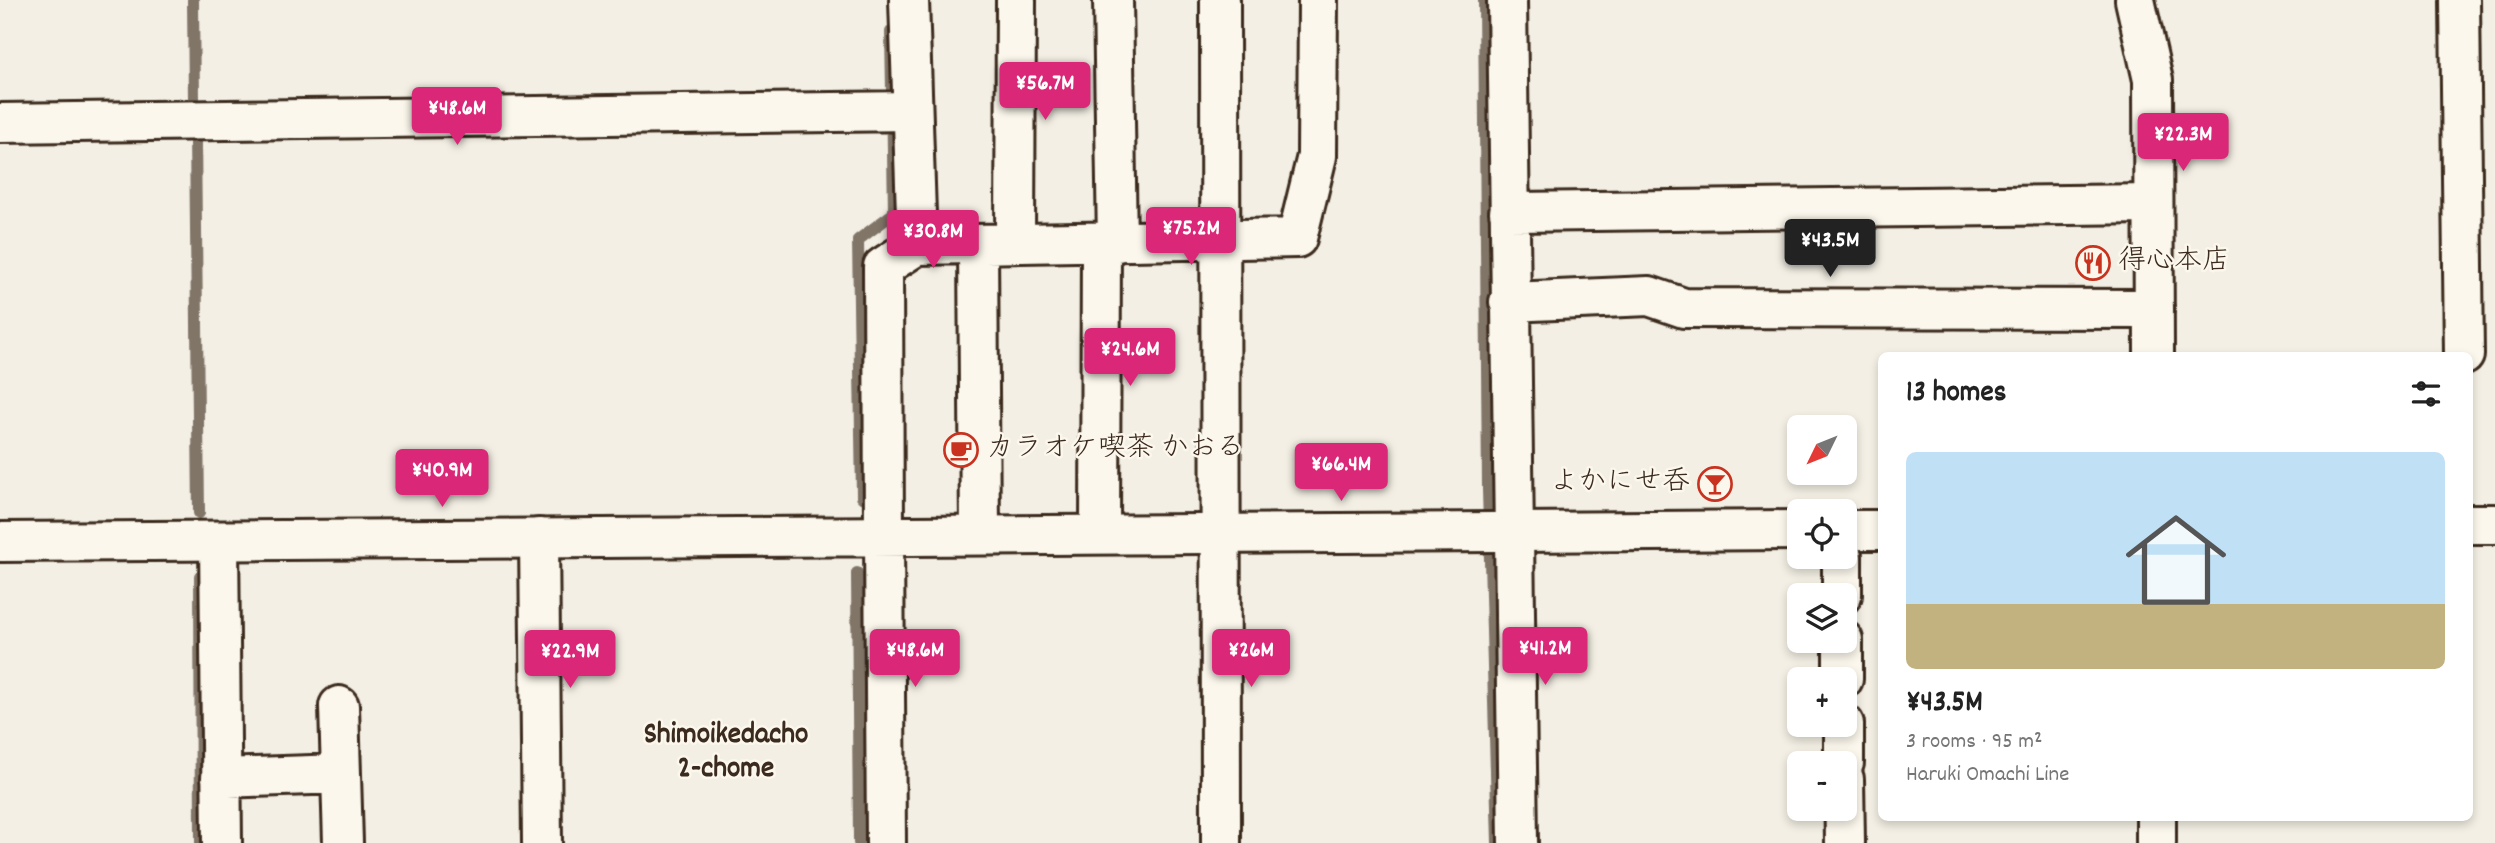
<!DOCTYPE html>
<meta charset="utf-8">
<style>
:root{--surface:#fff;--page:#f6f6f6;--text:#222;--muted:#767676;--line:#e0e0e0;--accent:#db2777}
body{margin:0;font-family:Dekko,"Klee One",sans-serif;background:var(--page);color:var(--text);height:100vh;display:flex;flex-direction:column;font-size:26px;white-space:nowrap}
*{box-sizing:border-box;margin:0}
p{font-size:23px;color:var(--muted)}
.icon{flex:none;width:38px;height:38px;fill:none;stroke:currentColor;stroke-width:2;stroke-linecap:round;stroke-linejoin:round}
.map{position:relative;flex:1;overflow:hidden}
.panel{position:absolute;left:1878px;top:352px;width:595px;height:469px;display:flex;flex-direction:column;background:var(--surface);border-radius:10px;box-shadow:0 4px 10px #0003}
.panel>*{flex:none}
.needle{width:46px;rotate:227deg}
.tools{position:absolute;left:1787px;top:415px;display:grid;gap:14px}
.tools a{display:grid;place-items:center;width:70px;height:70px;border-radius:10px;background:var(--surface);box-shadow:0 4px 10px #0003;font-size:35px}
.price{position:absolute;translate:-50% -60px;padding:0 16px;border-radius:7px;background:var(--accent);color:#fff;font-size:23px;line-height:46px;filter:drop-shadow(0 2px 4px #0008)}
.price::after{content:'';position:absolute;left:50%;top:42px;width:21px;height:16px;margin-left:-10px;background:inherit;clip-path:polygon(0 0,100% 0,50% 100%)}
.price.on{background:#222;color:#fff}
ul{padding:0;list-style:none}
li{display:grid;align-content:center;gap:14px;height:371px;padding:0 28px}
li+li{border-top:2px solid var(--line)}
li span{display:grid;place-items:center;height:217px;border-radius:10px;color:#555}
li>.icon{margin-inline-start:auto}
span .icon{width:126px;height:126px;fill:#fffc;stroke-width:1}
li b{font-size:30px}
h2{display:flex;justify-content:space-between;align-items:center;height:84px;padding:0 28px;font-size:30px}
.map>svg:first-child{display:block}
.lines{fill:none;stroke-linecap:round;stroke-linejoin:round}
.stream{stroke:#817468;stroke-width:12}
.minor-casing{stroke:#3b2a1e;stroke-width:44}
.tertiary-casing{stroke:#3b2a1e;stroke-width:44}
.secondary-casing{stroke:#3b2a1e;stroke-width:44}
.minor{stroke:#fbf7ec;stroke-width:38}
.tertiary{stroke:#fbf7ec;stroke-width:38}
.secondary{stroke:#fbf7ec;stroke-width:38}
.labels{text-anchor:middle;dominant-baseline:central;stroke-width:5;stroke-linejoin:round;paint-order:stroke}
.poi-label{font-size:28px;fill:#3b2a1e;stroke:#fbf7ec;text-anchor:start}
.neighbourhood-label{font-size:30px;font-weight:bold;fill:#3b2a1e;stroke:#fbf7ec}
</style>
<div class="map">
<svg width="2495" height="843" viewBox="0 0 2495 843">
<rect width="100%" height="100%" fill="#f3efe4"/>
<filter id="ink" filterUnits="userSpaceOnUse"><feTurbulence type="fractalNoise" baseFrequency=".0143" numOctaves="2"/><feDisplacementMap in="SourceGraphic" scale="14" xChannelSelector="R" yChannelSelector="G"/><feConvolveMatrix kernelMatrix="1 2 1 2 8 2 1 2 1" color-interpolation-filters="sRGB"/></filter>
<g filter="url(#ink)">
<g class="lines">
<path class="stream" d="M193 0 194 102
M1484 0 1488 490 1498 843
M195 134 199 513
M862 497 858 240 894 213 891 32
M857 573 859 843
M200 576 201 843"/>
<g class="minor-casing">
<path id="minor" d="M1113 0 1117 242
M1220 0 1221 843
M1507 0 1518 843
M2460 0 2464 355
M0 123 912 111
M1509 212 2153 204
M1015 243 1016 0
M978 244 980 535
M917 245 1297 238 1317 156 1318 0
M1509 302 1649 296 1684 308 2154 309
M2469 524H2495
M1100 534 1101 242
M884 536 883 267 917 245 909 0
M539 538 542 843
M219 541 222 843
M1842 556V595
M1843 640V679
M339 706 343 843
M1844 724V763
M221 778 341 774
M1844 779 1845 843"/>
</g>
<g class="tertiary-casing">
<path id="tertiary" d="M1844 530H1881
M884 536 886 843
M0 542 1799 530"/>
</g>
<g class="secondary-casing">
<path id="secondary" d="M2135 0 2153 80 2154 355
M2156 817V843"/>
</g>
<use href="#minor" class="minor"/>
<use href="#tertiary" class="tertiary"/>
<use href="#secondary" class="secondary"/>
</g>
</g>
<defs>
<g id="restaurant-ring" transform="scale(1.75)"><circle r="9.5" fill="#fbf7ec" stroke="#c8321e" stroke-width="1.5"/><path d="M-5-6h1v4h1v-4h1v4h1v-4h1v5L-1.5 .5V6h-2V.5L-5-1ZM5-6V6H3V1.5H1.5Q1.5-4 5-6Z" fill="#c8321e"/></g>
<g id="cafe-ring" transform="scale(1.75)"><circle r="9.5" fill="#fbf7ec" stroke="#c8321e" stroke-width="1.5"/><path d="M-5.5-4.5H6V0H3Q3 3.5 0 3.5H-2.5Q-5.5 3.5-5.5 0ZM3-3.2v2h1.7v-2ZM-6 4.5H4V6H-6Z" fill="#c8321e"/></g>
<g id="bar-ring" transform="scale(1.75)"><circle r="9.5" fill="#fbf7ec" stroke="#c8321e" stroke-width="1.5"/><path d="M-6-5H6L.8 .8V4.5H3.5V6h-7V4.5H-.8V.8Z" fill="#c8321e"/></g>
</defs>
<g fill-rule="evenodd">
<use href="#restaurant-ring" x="2093" y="263"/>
<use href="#cafe-ring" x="961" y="450"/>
<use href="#bar-ring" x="1715" y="484"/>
</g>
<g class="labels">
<g class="poi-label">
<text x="2118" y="263">得心本店</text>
<text x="986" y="450">カラオケ喫茶 かおる</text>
<text x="1690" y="484" text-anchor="end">よかにせ呑</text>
</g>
<g class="neighbourhood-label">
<text x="726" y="736">Shimoikedacho<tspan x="726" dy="34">2-chome</tspan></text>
</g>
</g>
</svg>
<div class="tools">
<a><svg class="needle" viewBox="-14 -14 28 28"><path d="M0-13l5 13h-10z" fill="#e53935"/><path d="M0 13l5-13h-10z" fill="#767676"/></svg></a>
<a><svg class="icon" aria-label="locate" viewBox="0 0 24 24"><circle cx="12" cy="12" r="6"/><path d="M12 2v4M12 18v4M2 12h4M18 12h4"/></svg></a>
<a><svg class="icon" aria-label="layers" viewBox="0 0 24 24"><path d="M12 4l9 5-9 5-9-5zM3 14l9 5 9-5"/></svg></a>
<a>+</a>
<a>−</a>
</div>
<b class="price" style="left:1045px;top:122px">¥56.7M</b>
<b class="price" style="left:457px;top:147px">¥48.6M</b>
<b class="price" style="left:2183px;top:173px">¥22.3M</b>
<b class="price" style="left:1191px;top:267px">¥75.2M</b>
<b class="price" style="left:933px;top:270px">¥30.8M</b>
<b class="price on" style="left:1830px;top:279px">¥43.5M</b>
<b class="price" style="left:1130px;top:388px">¥24.6M</b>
<b class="price" style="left:1341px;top:503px">¥66.4M</b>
<b class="price" style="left:442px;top:509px">¥40.9M</b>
<b class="price" style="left:1545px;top:687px">¥41.2M</b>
<b class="price" style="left:915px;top:689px">¥48.6M</b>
<b class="price" style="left:1251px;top:689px">¥26M</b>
<b class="price" style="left:570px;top:690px">¥22.9M</b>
<section class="panel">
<h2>13 homes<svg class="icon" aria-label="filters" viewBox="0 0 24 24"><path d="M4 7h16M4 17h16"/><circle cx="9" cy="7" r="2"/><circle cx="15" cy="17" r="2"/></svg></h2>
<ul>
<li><span style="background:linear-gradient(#bfe0f5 70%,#c2b280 0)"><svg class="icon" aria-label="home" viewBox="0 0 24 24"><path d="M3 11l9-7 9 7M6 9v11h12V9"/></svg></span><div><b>¥43.5M</b><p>3 rooms · 95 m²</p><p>Haruki Omachi Line</p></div></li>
</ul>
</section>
</div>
